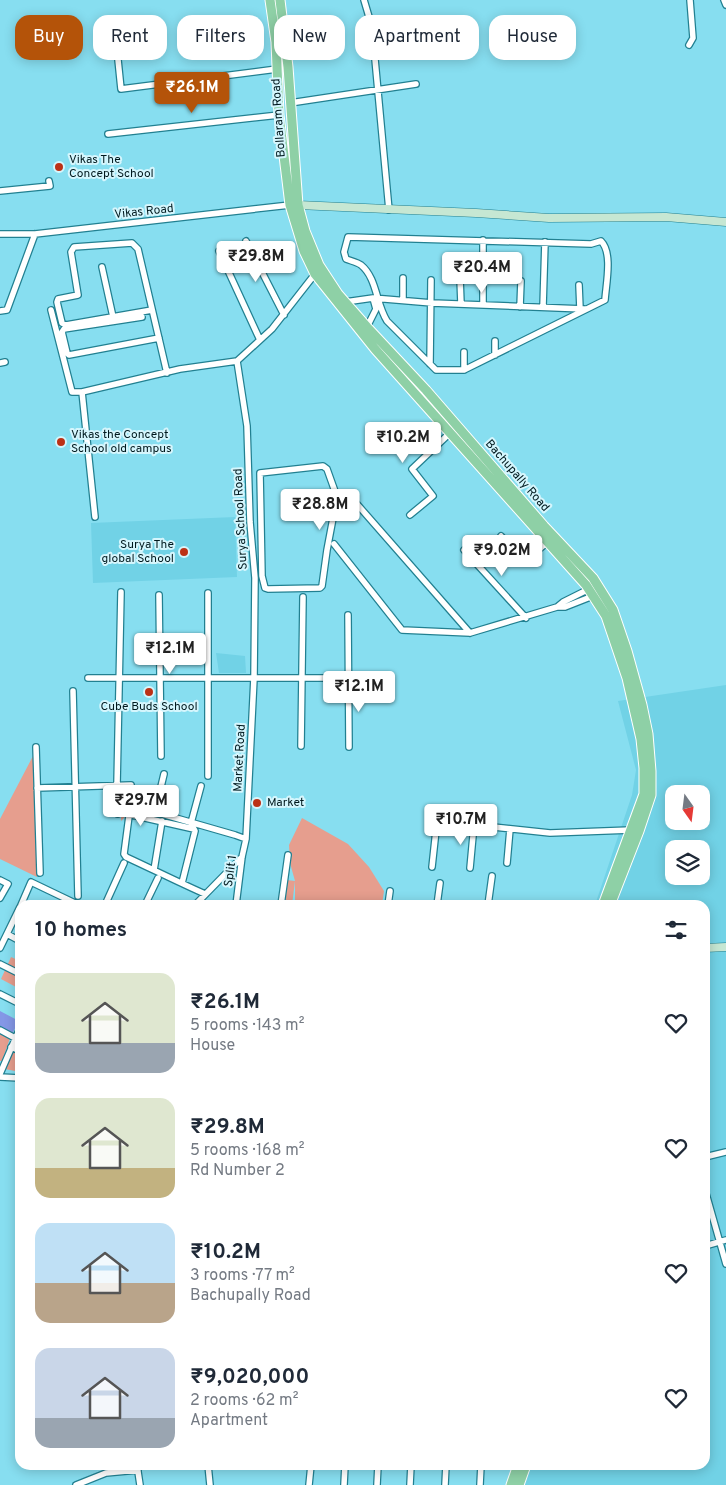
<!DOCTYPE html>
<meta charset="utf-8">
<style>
:root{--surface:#fff;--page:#f6f6f7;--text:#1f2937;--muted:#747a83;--accent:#b45309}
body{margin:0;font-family:Overpass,sans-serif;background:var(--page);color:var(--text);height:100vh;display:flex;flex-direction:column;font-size:19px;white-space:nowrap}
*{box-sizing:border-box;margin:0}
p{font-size:16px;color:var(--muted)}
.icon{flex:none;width:28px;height:28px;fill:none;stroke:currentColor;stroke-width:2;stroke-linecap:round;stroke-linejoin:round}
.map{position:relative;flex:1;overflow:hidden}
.drawer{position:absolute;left:15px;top:900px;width:695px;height:570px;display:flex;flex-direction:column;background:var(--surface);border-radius:15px;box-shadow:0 2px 12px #0003}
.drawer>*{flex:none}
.guide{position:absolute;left:15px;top:15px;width:696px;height:45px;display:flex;gap:10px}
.needle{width:32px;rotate:166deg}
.controls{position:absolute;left:665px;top:785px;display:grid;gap:10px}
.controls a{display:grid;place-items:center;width:45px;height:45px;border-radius:10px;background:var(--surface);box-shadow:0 2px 12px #0003;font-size:25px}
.price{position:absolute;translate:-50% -42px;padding:0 11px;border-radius:5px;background:#fff;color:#222;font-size:16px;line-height:32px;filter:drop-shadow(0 1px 2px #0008)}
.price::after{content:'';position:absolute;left:50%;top:30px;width:15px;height:11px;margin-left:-8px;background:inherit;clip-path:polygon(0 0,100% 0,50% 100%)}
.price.current{background:var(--accent);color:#fff}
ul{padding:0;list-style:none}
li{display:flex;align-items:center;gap:15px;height:125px;padding:0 20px}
li span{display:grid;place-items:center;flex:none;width:140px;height:100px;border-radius:15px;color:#555}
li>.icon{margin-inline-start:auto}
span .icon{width:60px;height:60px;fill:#fffc;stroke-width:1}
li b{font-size:21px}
h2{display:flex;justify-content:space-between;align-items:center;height:60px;padding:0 20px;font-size:21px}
.pill{padding:0 18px;border-radius:15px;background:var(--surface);box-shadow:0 2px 12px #0003;font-size:18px;line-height:45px}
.pill.current{background:var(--accent);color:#fff}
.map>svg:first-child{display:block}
.built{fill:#71d2e6;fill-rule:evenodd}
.green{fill:#e69e8e}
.water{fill:#8497e6}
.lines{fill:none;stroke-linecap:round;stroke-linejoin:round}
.street-casing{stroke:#228091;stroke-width:8}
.secondary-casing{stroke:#228091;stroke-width:9}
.primary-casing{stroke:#fff;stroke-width:11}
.street{stroke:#fff;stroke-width:5.5}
.secondary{stroke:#c6e7d3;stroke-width:8}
.primary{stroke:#8ed0a6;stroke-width:9}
.poi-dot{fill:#bc3116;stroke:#d5f6fd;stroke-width:2}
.labels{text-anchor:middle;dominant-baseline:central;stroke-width:4;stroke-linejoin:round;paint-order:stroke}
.street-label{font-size:12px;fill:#00191e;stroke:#d5f6fd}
.poi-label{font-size:12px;fill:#00191e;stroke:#d5f6fd;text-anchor:start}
</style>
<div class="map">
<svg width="726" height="1485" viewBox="0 0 726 1485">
<rect width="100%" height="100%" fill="#87def0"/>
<path class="built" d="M235 517 237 577 93 583 91 523Z
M216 653 245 656 246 673H219Z
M726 685V1485H513L516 1465H705V905H595L632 795 636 770 618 701ZM674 794H701V821H674ZM674 849H701V876H674Z"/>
<path class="green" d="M33 756 37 877 0 859V819Z
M122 791 129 792 124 818 121 821Z
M302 818 348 844 369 867 384 891 382 905H295V881L292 905H285L287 880 295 881 290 863 289 845Z
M11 957 20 961V973L7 966Z
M6 968 20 975V979L16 987 1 979Z
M0 1034 10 1038 2 1061H0Z
M13 1049 20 1053V1072L5 1069Z"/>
<path class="water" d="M0 1011 19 1021 12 1034 0 1028Z"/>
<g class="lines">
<g class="street-casing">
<path id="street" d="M364 0 372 27 389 210
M724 0 726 5
M689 45 693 38 690 0
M117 50 121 89 277 69
M290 103 416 84
M108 134 279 115
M0 191 50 186 49 181
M0 234H35L290 205
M348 237 591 244 601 241C613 253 606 284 605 300L464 370H436L387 321C376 304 377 278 361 265 357 262 351 261 346 259L344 252Z
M246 241 284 315
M219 251 260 340
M102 267 113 317
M403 278V300
M460 278 461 304
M579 285 580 309
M373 298 432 303 584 309
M345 302 373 298 376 309 367 327
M483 305V240
M520 307 521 281
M543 307 545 242
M51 310 72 392H82L180 369 237 361
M152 310 66 325 62 323 57 302 58 299 78 295 71 252 74 247 132 243 138 249 167 373
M0 311 7 310 35 234
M142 317 64 329 62 332 67 353 69 355 159 338
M464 352V370
M495 355V341
M237 361 272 329 315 274
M0 363 5 362
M430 364 431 280
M82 392 95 517
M323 466 327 469 337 497 327 550 322 586 320 588 268 589 265 588 262 576 260 473Z
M349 495 470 633
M410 515 433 496 412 469 451 432
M501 536 524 562 549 541
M334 544 402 630 470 633 557 607
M464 550 526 618
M589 589 563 602 557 607H565L593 596
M159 595 161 756
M348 615 349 747
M88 678H375
M73 691 78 896
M301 746 303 597
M36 747 40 873
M164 774 155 812 235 835 246 839
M208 776V593
M37 788 131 785
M118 814 117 785 121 592
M191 823 201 786
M507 863 510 829
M432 867 437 821 550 833 631 830
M470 868 474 825
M154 870 162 821
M0 880 8 884 0 898
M182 883 195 831 194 829 132 815 129 816 124 854 126 857C152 869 178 882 205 894
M21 905 31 882 79 905
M105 905 124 863
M145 905 158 878
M195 905 242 857
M236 905 242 857 246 839 254 678 255 578 250 522 247 426 237 361
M281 905 288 855
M388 905 390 891
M437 905 440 883
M488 905 492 876
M7 934 20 941
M0 948 20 907
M0 964 20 974
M0 994 20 1004
M0 1030 15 1038
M11 1047 20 1051
M0 1074 20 1028
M0 1077 20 1078
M705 1157 726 1152
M705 1190 726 1264
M705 1246 726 1240
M137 1465 140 1485
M208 1465 210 1485
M76 1485 106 1473 138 1470
M309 1485 311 1465
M344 1485 345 1465
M377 1485 378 1465
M410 1485 411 1465
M445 1485 446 1465
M480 1485 481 1465"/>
</g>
<g class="secondary-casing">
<path id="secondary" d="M298 205 476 213 549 218 666 217 726 222
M705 948 726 947"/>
</g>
<g class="primary-casing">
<path id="primary" d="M270 0 276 42 279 115 290 205 304 251 315 274 375 349 586 585 606 616 627 678 641 739 644 768V794L603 905
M280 0 288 67 298 205 305 231 319 265 338 294 367 327 426 390 544 526 593 578 613 610 627 651 642 705 648 734 651 771V795L639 831 610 905
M511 1485 518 1465
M519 1485 526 1465"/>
</g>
<use href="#street" class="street"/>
<use href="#secondary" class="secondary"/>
<use href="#primary" class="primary"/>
</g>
<g class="poi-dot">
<circle cx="59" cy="167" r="5"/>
<circle cx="61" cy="442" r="5"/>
<circle cx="184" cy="552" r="5"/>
<circle cx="149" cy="692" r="5"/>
<circle cx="257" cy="803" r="5"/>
</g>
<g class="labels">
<g class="street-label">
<text transform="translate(279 118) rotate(-94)">Bollaram Road</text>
<text transform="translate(144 212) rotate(-6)">Vikas Road</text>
<text transform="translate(517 476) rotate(49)">Bachupally Road</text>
<text transform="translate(241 519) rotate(-93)">Surya School Road</text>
<text transform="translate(240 758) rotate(-87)">Market Road</text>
<text transform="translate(231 871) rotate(-82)">Split 1</text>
</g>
<g class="poi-label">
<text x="69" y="160">Vikas The<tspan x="69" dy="14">Concept School</tspan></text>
<text x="71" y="435">Vikas the Concept<tspan x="71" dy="14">School old campus</tspan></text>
<text x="174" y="545" text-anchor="end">Surya The<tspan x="174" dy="14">global School</tspan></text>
<text x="149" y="707" text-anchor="middle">Cube Buds School</text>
<text x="267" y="803">Market</text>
</g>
</g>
</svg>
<div class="controls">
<a><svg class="needle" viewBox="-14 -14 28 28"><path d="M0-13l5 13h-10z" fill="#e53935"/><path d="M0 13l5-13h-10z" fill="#747a83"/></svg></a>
<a><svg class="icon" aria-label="layers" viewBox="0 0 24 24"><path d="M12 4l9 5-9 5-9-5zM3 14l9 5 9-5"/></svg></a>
</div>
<b class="price current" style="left:192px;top:114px">₹26.1M</b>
<b class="price" style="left:256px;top:283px">₹29.8M</b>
<b class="price" style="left:482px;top:294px">₹20.4M</b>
<b class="price" style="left:403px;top:464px">₹10.2M</b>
<b class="price" style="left:320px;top:531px">₹28.8M</b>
<b class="price" style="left:502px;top:577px">₹9.02M</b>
<b class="price" style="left:170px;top:675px">₹12.1M</b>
<b class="price" style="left:359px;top:713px">₹12.1M</b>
<b class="price" style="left:141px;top:827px">₹29.7M</b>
<b class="price" style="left:461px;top:846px">₹10.7M</b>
<div class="guide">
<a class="pill current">Buy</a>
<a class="pill">Rent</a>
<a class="pill">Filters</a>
<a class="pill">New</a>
<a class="pill">Apartment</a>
<a class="pill">House</a>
</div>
<section class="drawer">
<h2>10 homes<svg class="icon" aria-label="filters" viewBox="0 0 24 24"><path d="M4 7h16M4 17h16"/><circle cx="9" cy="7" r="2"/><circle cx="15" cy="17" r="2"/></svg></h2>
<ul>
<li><span style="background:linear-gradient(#dfe7d0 70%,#9aa5b1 0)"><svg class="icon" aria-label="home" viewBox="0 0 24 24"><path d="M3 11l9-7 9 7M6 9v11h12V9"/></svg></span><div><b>₹26.1M</b><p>5 rooms · 143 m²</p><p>House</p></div><svg class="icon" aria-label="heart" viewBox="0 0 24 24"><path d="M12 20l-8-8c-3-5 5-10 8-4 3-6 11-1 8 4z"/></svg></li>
<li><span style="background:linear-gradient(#dfe7d0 70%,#c2b280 0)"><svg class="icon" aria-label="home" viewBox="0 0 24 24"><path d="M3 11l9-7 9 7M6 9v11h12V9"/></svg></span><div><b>₹29.8M</b><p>5 rooms · 168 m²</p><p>Rd Number 2</p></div><svg class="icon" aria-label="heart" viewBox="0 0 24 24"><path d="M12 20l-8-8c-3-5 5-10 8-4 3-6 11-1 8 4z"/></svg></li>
<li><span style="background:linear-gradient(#bfe0f5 60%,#b9a48a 0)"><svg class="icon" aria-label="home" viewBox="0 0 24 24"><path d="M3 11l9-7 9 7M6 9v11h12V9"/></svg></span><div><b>₹10.2M</b><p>3 rooms · 77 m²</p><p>Bachupally Road</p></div><svg class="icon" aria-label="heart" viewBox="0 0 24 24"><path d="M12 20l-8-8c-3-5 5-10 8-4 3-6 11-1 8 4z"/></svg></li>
<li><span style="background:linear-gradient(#c9d6e8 70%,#9aa5b1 0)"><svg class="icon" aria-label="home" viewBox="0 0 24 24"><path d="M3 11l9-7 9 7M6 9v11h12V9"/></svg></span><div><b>₹9,020,000</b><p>2 rooms · 62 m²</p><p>Apartment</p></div><svg class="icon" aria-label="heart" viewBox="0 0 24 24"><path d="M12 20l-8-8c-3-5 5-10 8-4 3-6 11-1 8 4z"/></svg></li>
</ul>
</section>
</div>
